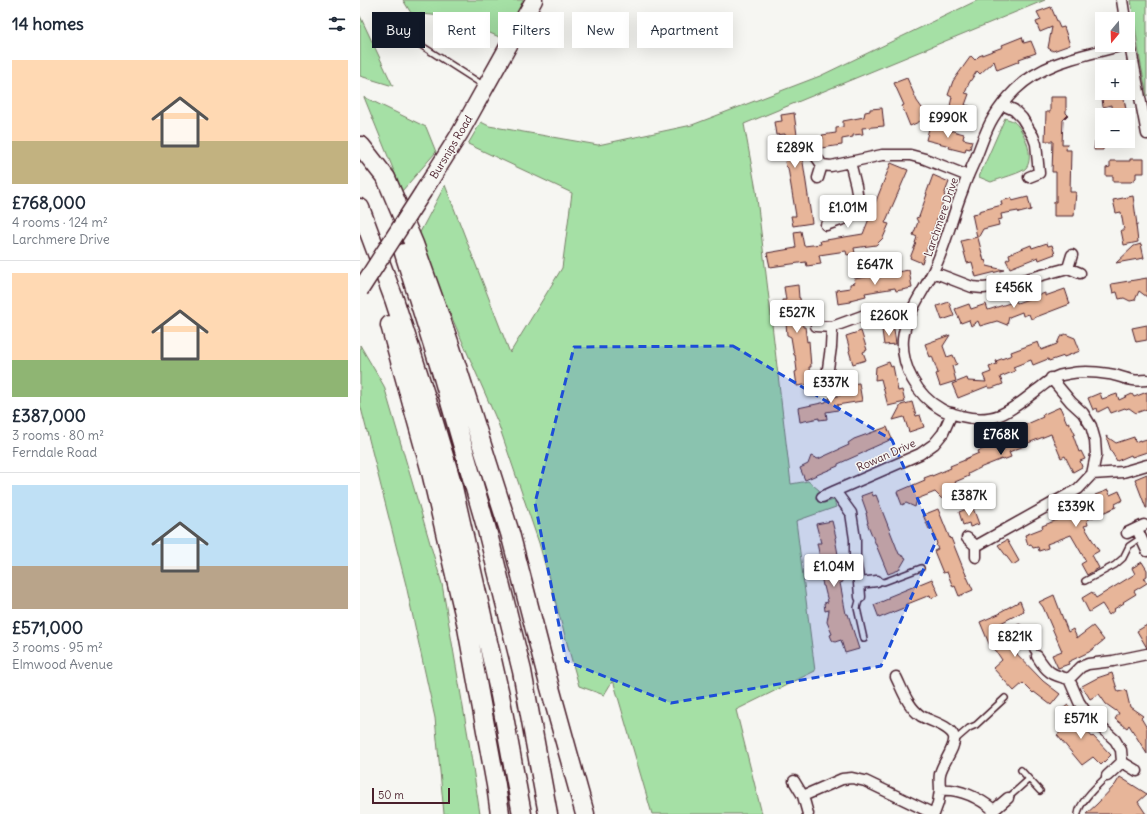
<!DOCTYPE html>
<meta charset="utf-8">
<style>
:root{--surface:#fff;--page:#f2f2f3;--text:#1f2937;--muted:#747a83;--line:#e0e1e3;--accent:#111827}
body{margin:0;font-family:Delius,sans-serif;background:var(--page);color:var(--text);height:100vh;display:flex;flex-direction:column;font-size:15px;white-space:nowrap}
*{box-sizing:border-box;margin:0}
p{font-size:13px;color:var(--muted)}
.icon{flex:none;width:22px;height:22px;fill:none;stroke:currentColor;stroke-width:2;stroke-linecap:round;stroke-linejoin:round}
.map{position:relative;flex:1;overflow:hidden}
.drawer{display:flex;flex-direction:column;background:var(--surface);width:360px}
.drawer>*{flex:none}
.guide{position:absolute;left:12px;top:12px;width:380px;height:36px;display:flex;gap:8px}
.needle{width:26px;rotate:199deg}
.controls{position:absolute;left:735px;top:12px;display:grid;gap:8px}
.controls a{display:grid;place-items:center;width:40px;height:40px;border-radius:0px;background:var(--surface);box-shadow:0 4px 16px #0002;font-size:20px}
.scale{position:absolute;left:12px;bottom:10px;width:78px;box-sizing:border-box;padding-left:4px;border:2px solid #4a1f2b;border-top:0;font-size:11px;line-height:14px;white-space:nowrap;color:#4a1f2b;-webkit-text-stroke:3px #f6f6f2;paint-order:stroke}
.price{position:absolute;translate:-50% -34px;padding:0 9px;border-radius:4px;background:#fff;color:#222;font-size:13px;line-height:26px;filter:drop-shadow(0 1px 2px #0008)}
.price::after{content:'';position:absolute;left:50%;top:24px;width:12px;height:9px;margin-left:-6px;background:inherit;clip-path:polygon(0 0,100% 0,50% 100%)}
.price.on{background:var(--accent);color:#fff}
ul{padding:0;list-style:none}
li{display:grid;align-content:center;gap:8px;height:212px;padding:0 12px}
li+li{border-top:1px solid var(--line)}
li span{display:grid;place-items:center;height:124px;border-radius:0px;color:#555}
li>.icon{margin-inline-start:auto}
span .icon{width:72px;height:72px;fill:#fffc;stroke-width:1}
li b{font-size:17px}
h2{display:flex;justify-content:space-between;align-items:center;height:48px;padding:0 12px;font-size:17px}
.tag{padding:0 14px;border-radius:0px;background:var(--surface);box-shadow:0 4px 16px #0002;font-size:14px;line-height:36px}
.tag.on{background:var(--accent);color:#fff}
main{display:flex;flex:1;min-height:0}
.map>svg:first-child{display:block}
.green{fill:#a5e0a5;stroke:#788068}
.building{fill:#e7b599;stroke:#4a1f2b}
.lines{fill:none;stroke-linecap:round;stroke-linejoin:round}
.service-casing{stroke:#4a1f2b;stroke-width:8}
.minor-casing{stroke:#4a1f2b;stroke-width:13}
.primary-casing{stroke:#4a1f2b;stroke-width:19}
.motorway-casing{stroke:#4a1f2b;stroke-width:21}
.service{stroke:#f6f6f2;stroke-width:5}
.minor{stroke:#f6f6f2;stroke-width:10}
.primary{stroke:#f6f6f2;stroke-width:16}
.motorway{stroke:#f6f6f2;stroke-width:18}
.primary-bridge-casing{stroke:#4a1f2b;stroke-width:19;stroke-linecap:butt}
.primary-bridge{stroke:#f6f6f2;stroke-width:16}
.marked{fill:#1d4ed8;fill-opacity:0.2;stroke:#1d4ed8;stroke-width:3;stroke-dasharray:8 5;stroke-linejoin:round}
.labels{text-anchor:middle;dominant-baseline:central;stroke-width:3;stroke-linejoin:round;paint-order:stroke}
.street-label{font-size:11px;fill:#4a1f2b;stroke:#f6f6f2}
</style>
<main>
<section class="drawer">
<h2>14 homes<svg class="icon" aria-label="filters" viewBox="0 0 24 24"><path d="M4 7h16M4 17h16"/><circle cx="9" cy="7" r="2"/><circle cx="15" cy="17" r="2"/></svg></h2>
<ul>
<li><span style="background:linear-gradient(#ffd9b3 65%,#c2b280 0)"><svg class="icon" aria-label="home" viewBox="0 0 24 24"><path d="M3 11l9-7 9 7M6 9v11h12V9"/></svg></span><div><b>£768,000</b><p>4 rooms · 124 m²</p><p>Larchmere Drive</p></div></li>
<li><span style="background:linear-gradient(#ffd9b3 70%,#8fb573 0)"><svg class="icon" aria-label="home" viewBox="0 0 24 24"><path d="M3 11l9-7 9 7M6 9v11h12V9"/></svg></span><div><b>£387,000</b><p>3 rooms · 80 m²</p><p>Ferndale Road</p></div></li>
<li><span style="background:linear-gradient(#bfe0f5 65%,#b9a48a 0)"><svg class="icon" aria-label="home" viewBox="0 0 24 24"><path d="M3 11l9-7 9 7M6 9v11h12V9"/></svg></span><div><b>£571,000</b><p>3 rooms · 95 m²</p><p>Elmwood Avenue</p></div></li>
</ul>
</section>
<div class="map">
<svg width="787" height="814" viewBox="0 0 787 814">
<rect width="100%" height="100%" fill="#f6f6f2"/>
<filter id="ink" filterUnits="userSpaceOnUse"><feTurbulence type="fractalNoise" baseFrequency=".025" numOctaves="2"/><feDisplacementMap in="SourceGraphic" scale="8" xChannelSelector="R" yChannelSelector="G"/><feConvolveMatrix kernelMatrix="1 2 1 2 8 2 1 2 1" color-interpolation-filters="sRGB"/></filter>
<g filter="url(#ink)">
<path class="green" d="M43 0H168L144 39 92 17 51 13Z
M618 0H685L384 124 396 190 431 484 448 481 459 490 464 503 474 500 476 507 436 521 455 671 376 710 402 814H292L253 680 244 695 219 686 179 543 138 423 57 238 85 185 150 353 202 268 212 193 108 144 121 122 129 126 238 145 332 125 460 76Z
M771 0H787V96L780 60Z
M0 16 33 86 0 76Z
M4 97 66 127 76 152 42 191Z
M645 118C647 119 651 120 653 121 664 129 675 157 666 168 662 173 638 179 631 182L619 177Z
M0 345 24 386 82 584 109 742 120 814H84L75 718 46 585 0 404Z"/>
<path class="building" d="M691 7 700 28 704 27 710 45 693 51 688 48 692 27 680 32 676 22 681 20 677 12Z
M662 37 664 43 671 41 676 53 659 59 660 61 637 70 634 61 620 74 617 71 609 83 605 93 609 94 605 105 610 106 606 119 594 115 596 108 590 106 592 97 588 95 593 81 611 56 615 60 619 56 643 47 642 45Z
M547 78 557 101 562 108 564 109 561 117 563 120 550 126 542 106 544 105 534 83Z
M750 93H763L767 115H752L751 105 743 107 742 98 751 96Z
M690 97H706V113L708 115 703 120 702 144H707L706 150H711L710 192H716L714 216H694V202H696V172H692L693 141H685L686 112H690Z
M522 108 524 126 502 128 503 134 493 135V137L482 139V145L461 148 460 139H463L462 135 476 133V128L483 127V121L504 117 505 112 510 111V109Z
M434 113 437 135H439L452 223 433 226 431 216H436L428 168 426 166 425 162 428 158 425 134 416 135 414 122 422 121 421 115Z
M570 125 604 134 603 139 612 141 610 149 606 148 605 152 589 148 590 146 566 140Z
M735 141H744L743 150H734Z
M770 159H784V173H776V178L771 182H753V176H746V168L750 167V161H770Z
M531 163 548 170 525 223 529 224 523 238 516 245 494 248 495 253 487 255 486 251 459 255 461 264 447 266 446 262 410 267 407 253 436 248 434 232 441 231 444 246 461 244 460 241 503 234Z
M573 175 589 182 584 195 585 196 562 263 550 258 556 243H555L557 237 553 235 558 222 556 218 559 217 567 194H566Z
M773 196 777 225H776L778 242 764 245 761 230H764L761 212 756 213 753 200Z
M668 197 671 210 659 213 658 211 641 214 642 219 638 220 639 225 623 229 618 238 624 261 625 260 627 266 644 270 616 277 612 262 607 263 601 241 617 237 612 214 619 213V211L642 205 641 201 652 198V201Z
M687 243 688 246 692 245 695 254 679 260 678 257 650 268 646 260 650 258 649 254 671 245 672 248Z
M781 244 784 258 756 263 774 246Z
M549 270 552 288 536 291 535 288 505 293 506 296 490 300 491 302 478 304 476 290 490 288V284L495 283 494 279Z
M787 278V297L779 291 775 300 770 301 764 298 759 299 757 292 753 293 751 284Z
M438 285 439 298H440L443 327H445L447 342 449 341 451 367H449L451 384 437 386 435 372 437 371 435 355H434L431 337 427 335 426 323 424 324 422 300H426L424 287Z
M705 289 710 304 671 319 669 314 663 316 662 312 649 317 647 325 637 321 620 326 618 321 611 326 609 320 601 323 595 309 609 304 611 309 626 304 628 310 656 301 657 303 685 293V296Z
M589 302 594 316 582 320 577 306Z
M787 325V340L776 342 772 328Z
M534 329 536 344 524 345 522 330Z
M501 331 507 350 503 352 506 360 493 364 489 351 490 350 486 336Z
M705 334 715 338 720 351 704 357V356L689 361 688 359 673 365 671 360 653 367 655 371 640 377 643 384 632 388H629L628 386 598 398 592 384 607 378 608 381 626 382 623 375 631 372 629 367 637 364 636 361 652 355 651 352 678 342 681 350 697 344 700 337Z
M590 335 583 346 587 357 593 355 597 364 592 366 596 381 580 386 576 374 578 373 572 356 570 357 565 344Z
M529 362 531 367 533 366 538 391 542 390 545 402 528 406 521 379 515 380 516 367Z
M499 383 502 401 477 405 478 410 466 412 467 419 459 420V418L440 422 438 408 466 402V401H469V398L481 395 480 389 490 387V384Z
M787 392V409L776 413 769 408 766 409 765 408 751 413 748 407 738 412 737 408 733 410 728 398 740 393 742 399 757 394 759 400 772 394 774 397Z
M552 402 556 416 560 415 564 427 549 432 544 417 533 420 541 405Z
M700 407 707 423 709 422 715 434 713 435 719 452 721 451 725 459 720 461 722 467 713 472 705 456 701 458 691 434 663 445 664 446 649 452 651 457 643 460 642 459 622 467 608 474 609 476 595 482 598 488 585 490 582 499 575 492 557 499 555 507 546 503 542 505 537 492 565 480 564 478 572 475V476L591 468 590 466 605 460V459L619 453 618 451 646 440 645 437 666 428 665 425 683 417 682 415Z
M527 427 532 439 505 451V452L478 464V466L445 480 440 468 448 464 451 456 458 459 489 445 488 443 494 439Z
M746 436 756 443 774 437 775 442 780 440V441L787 439V452L772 457 771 455 757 461 751 451Z
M787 474V508H786L775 479Z
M748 490 750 495 759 491 763 500 755 504 756 507 727 520 728 525 724 526 739 551 732 555 739 568 727 575 721 564 726 561 711 535 687 544 688 548 679 551 678 547 673 548 671 544 668 545 665 535 683 528 682 526 697 520 696 518 710 514 709 511 724 506 723 504 737 499 735 495Z
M512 492 513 496 516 495 539 554 546 558 539 570 528 574 507 523H508L506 513H507L501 496Z
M609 508H613L619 524 610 527 609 523 603 525 599 512Z
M578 509 590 539 591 538 603 568 613 590 599 596 595 586 593 587 587 572 583 573 574 551 578 549 576 545 577 544 572 528 569 529 563 515Z
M472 521 476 537 475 538 483 582 480 583 486 614H488L499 649 485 653 481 640 475 642 472 640 470 635 472 634 467 622 469 610 465 611 464 603 468 602 464 586H463L459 565 456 562 460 558 457 543H461L456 524Z
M647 540 659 561 653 565 638 545Z
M782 562 787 570V576L784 578 787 583 774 591 776 594 763 602 764 603 754 609 755 610 749 615 742 604 729 612 722 598 732 592 736 598 775 574 772 568Z
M572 579 579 595 571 598 570 595 545 605 546 607 519 618 514 605 528 599V597Z
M694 595 708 632 713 629 717 638 733 626 744 640 729 652 708 662 709 664 698 668 692 655 702 651 683 607 679 602Z
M660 601 664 611 635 626 650 647 683 681 700 694 691 705 674 692 673 693 663 683 654 691 633 668 642 660 632 645 630 646 620 622 641 613 640 612Z
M787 625V648L777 631Z
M752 673 758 692 766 690 770 707 783 716 781 718 787 728V754L769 725 767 728 755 719 759 713 746 704 739 694 730 699 722 686 737 678Z
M708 705 723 727H724L732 737 733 736 751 755 741 765 733 757 722 765 697 735 708 726 698 712Z
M760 777 787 794 778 802 786 814H726L737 804 755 785Z"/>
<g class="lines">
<g class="service-casing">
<path id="service" d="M34 28 123 85
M517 581 524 582 561 568
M725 581 755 565 763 558 769 546 781 538
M500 597 497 608 504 639
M659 628 677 656
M594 741 609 728 616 725 645 698
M661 770 669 779
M648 798 669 779 680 791
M718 814C719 802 738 785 747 776"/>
</g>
<g class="minor-casing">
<path id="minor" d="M762 0 765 19
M768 35 787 134
M764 45C726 55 684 61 655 90 647 98 639 108 633 118 625 131 621 146 615 160 611 169 606 179 603 189 593 214 587 240 576 265 566 290 546 311 543 339 541 366 557 396 581 409 587 413 594 414 601 416 636 425 651 410 677 390 688 382 692 376 707 374 720 371 736 372 749 374 757 375 765 379 773 380 777 381 782 380 787 380
M643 105 654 110 662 118 673 136 676 144 679 173 669 177
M455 155 462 165 458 178
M462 165 471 166 490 162
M472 206 476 221
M466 225 489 217 498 201 496 186 490 162 522 155H550L565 159 608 176
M708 268 712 255
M573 272 612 287 623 288 641 286 708 268 720 273
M456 326 472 327 521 309H534L551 312
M466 383 471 347 472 327
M732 474 763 472 787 465
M462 497 475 491
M777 529 787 551
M767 533 784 525
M607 538 616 546V557
M616 546 718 489 732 474 736 455 735 440 731 426 723 413 711 402 691 378
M499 583 517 581
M500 597 499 583 495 560V539L491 513 475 491 560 454 574 444 583 433 592 413
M677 656C687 672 691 675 709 679
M536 677C543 691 548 707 561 716 570 721 591 726 594 737 596 748 582 763 580 774 579 779 580 785 580 790
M762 762 777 771
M747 776 762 762 761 750 755 740 745 731 732 721 719 702 709 679 721 667 728 664 753 661 787 654
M434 781 443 796
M634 810 648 798
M448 814 443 796 482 779 492 778 505 781 574 814
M574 814 578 803 580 790C599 788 619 798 634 810L632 814"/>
</g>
<g class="primary-casing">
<path id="primary" d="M63 192 100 133 174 0"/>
</g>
<g class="motorway-casing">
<path id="motorway" d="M1 146 26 178 54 244 89 342 150 533 189 684 225 814
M0 208 34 299 72 416 92 483 140 695 162 814
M44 253 82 374 127 530 162 671 188 814
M30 325 71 472 106 622 136 785 140 814"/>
</g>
<use href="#service" class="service"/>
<use href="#minor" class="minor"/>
<use href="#primary" class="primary"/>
<use href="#motorway" class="motorway"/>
<g class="primary-bridge-casing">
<path id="primary-bridge" d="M0 290 63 192"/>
</g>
<use href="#primary-bridge" class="primary-bridge"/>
</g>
</g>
<path class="marked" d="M373 346 532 440 576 541 521 666 311 703 206 661 175 503 214 347Z"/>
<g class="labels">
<g class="street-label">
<text transform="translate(91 147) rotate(-59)">Bursnips Road</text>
<text transform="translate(581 217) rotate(-71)">Larchmere Drive</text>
<text transform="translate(526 455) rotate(-24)">Rowan Drive</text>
</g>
</g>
</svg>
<div class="controls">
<a><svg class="needle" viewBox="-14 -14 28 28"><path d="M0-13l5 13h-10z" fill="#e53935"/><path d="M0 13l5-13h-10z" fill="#747a83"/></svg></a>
<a>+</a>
<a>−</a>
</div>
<div class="scale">50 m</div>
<b class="price" style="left:588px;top:139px">£990K</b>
<b class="price" style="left:435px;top:169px">£289K</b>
<b class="price" style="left:488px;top:229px">£1.01M</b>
<b class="price" style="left:515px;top:286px">£647K</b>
<b class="price" style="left:654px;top:309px">£456K</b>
<b class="price" style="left:437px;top:334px">£527K</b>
<b class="price" style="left:529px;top:337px">£260K</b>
<b class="price" style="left:471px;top:404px">£337K</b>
<b class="price on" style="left:641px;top:456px">£768K</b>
<b class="price" style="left:609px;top:517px">£387K</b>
<b class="price" style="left:716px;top:528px">£339K</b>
<b class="price" style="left:474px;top:588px">£1.04M</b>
<b class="price" style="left:655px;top:658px">£821K</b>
<b class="price" style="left:721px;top:740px">£571K</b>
<div class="guide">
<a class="tag on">Buy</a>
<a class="tag">Rent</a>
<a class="tag">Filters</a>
<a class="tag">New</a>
<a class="tag">Apartment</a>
</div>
</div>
</main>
